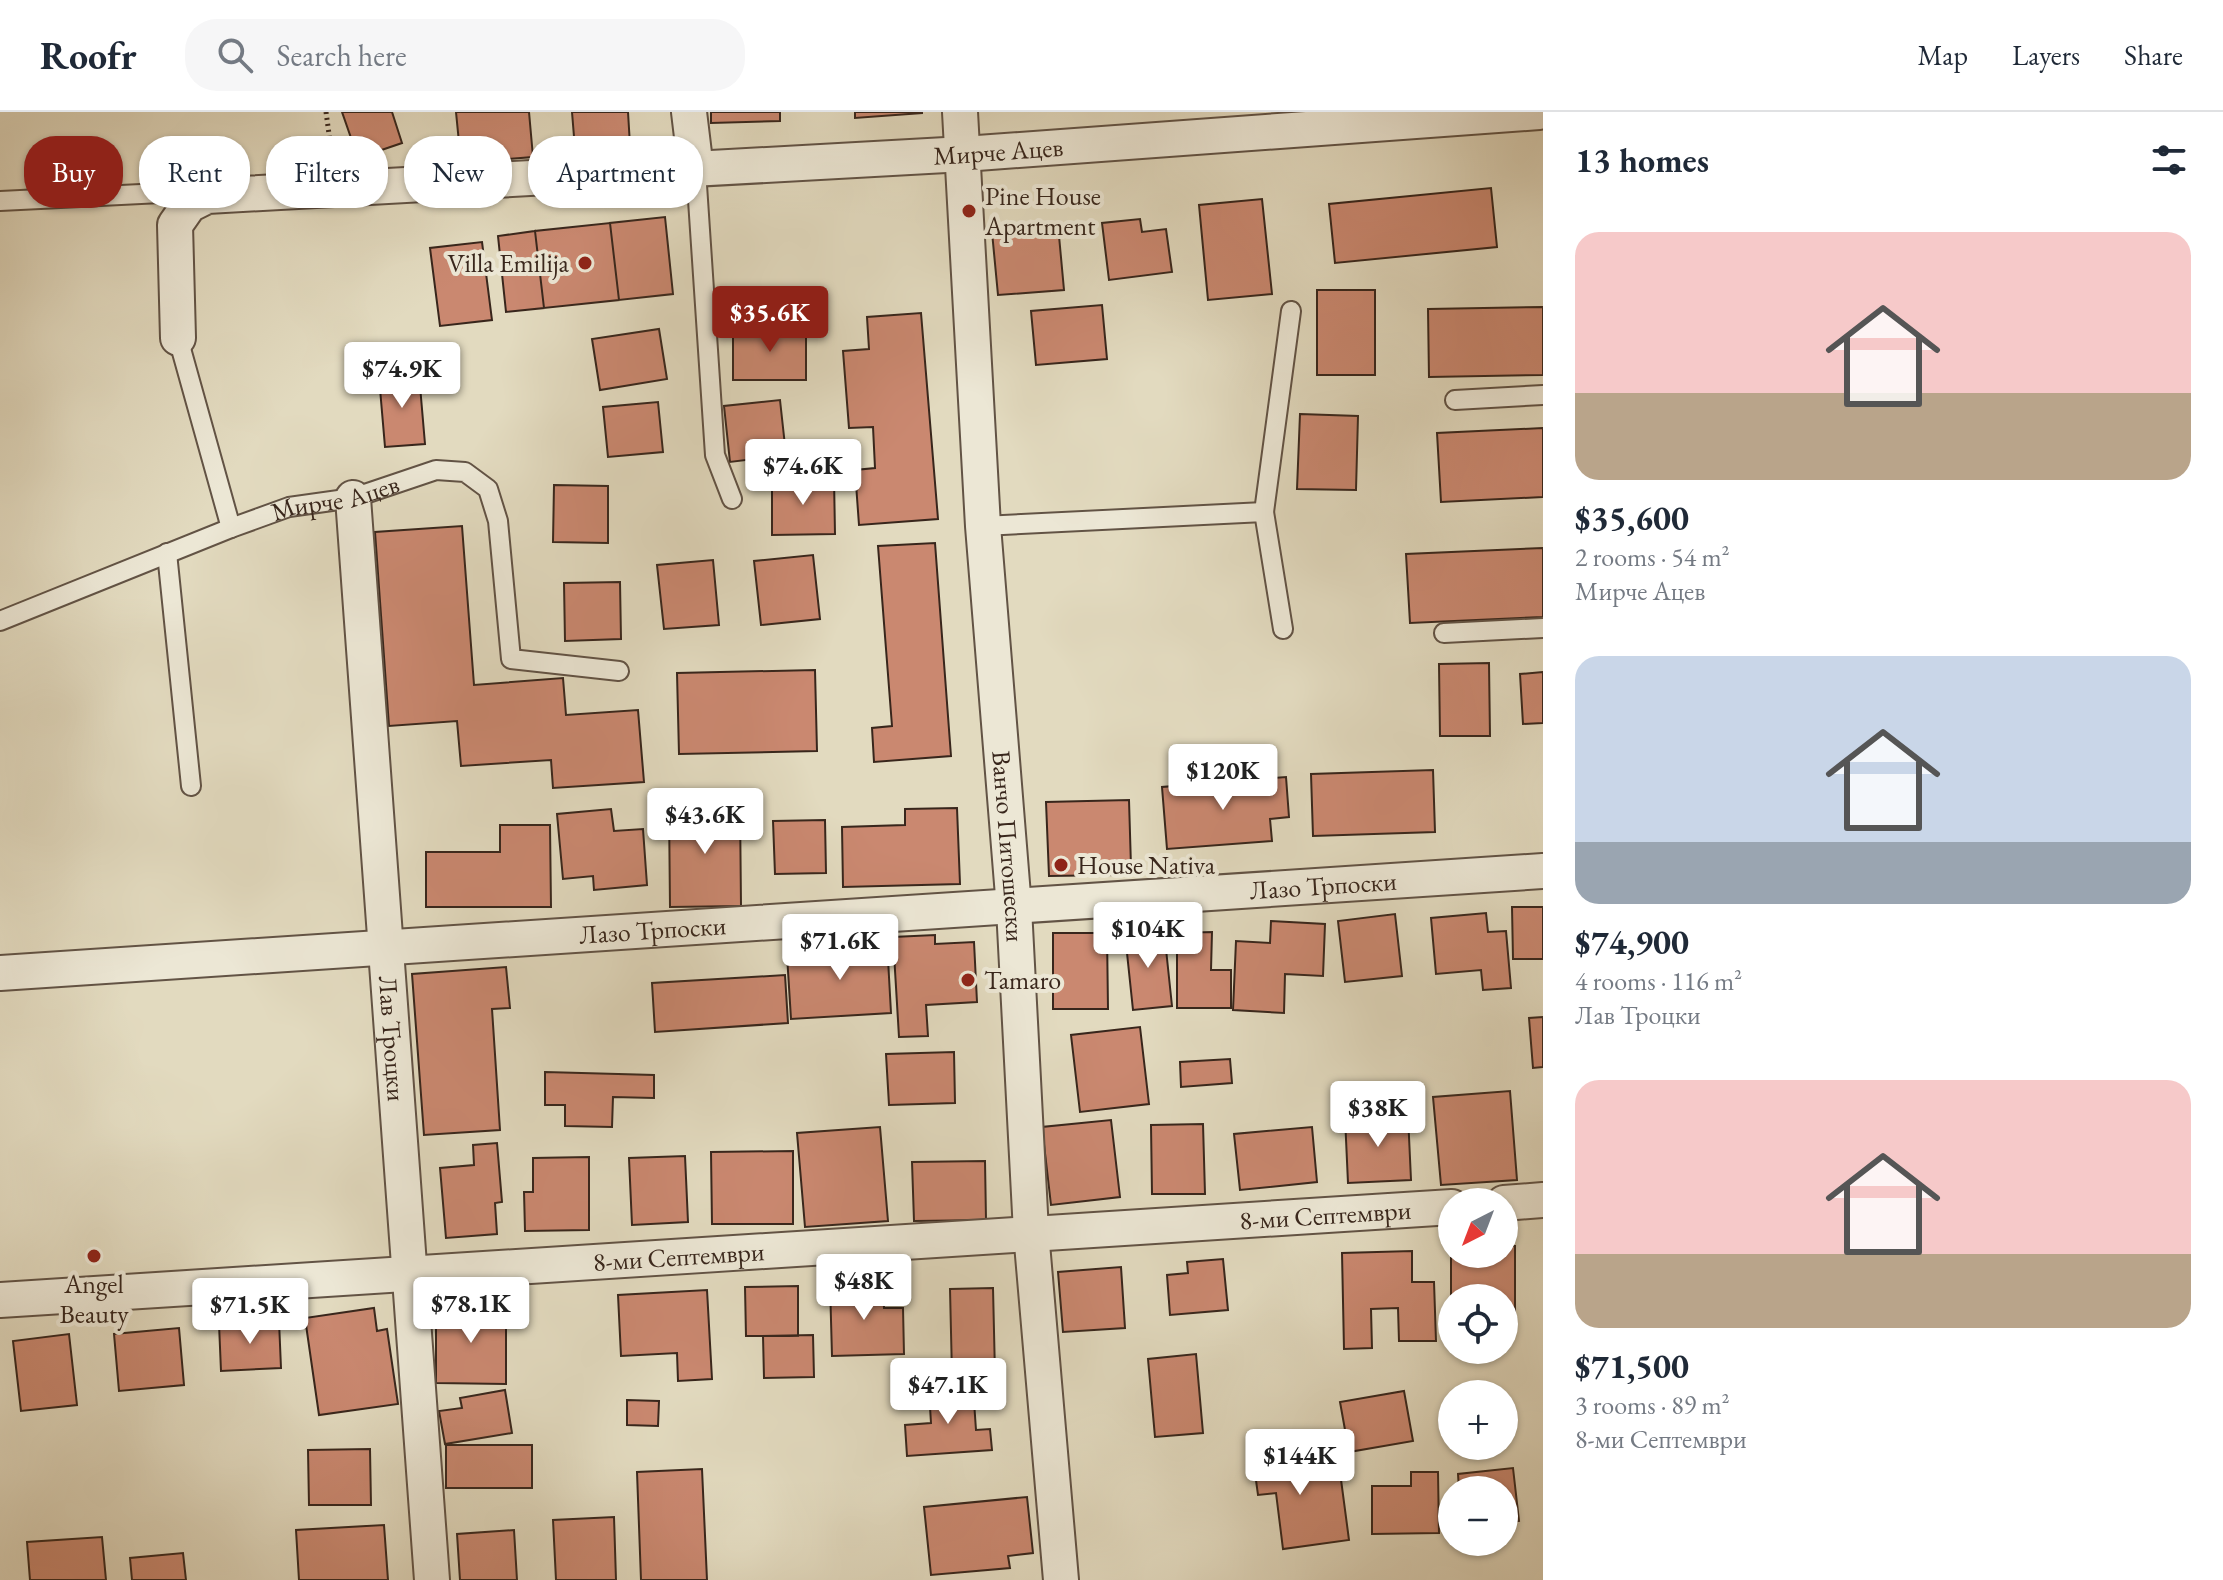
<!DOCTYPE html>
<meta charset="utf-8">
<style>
:root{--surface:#fff;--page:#f6f6f7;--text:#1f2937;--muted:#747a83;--line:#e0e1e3;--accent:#8f2418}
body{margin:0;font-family:"EB Garamond",serif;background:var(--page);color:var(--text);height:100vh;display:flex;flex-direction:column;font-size:30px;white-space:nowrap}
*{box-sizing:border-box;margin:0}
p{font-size:26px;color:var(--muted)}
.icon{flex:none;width:44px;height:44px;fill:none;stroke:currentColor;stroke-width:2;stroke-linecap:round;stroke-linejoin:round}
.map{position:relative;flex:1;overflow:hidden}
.drawer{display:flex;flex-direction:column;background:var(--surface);width:680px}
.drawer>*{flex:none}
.hud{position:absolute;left:24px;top:24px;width:760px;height:72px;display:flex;gap:16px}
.needle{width:52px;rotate:222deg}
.buttons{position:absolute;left:1438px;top:1076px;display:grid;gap:16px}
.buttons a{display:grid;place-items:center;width:80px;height:80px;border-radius:50%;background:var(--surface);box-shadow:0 2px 6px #0004;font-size:40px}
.price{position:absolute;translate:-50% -68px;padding:0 18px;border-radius:8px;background:#fff;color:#222;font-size:26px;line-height:52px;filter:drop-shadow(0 2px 4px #0008)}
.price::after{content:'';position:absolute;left:50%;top:48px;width:24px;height:18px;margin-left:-12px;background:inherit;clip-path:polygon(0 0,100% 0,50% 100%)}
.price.current{background:var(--accent);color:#fff}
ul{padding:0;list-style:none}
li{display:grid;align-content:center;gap:16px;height:424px;padding:0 32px}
li span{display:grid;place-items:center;height:248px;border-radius:24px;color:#555}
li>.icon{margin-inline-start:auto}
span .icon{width:144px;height:144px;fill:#fffc;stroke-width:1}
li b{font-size:34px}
h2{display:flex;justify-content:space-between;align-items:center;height:96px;padding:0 32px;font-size:34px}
.chip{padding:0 28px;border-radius:32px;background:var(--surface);box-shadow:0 2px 6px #0004;font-size:28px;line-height:72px}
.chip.current{background:var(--accent);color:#fff}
header{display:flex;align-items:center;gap:48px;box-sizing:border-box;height:112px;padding:0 40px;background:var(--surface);border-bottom:2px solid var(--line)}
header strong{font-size:38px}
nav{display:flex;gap:44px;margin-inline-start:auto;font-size:28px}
.search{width:560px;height:72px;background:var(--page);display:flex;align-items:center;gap:20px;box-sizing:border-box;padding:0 28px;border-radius:32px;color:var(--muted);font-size:30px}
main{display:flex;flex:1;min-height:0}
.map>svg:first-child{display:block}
.building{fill:#ca8870;stroke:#38261c;stroke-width:2}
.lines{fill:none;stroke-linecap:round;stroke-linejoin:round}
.lane-casing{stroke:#625345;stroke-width:22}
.street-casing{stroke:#625345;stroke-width:38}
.path{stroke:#38261c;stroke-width:5;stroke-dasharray:2 4;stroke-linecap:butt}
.lane{stroke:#ece7d5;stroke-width:18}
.street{stroke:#ece7d5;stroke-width:34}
.poi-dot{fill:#8f2418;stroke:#ece7d5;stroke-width:3}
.labels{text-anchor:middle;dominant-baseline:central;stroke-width:8;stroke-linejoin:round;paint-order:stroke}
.street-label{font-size:26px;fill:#38261c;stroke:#ece7d5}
.poi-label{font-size:26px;fill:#38261c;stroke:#ece7d5;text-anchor:start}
</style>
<header>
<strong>Roofr</strong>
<div class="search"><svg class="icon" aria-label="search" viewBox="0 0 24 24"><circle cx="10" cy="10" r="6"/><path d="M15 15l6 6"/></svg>Search here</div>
<nav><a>Map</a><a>Layers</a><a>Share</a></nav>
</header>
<main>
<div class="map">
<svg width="1543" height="1468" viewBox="0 0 1543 1468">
<rect width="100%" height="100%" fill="#e2dabf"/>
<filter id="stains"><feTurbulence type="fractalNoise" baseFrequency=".0025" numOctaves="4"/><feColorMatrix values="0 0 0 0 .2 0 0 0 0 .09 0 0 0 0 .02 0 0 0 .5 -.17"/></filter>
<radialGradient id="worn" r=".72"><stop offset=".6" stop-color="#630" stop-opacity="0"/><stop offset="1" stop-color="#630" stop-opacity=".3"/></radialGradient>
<path class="building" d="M342 0H392L402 31 358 46Z
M456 0H529L533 45 461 51Z
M572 0H628L630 33 575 37Z
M711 0H780V9L711 11Z
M855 0H922V1L855 6Z
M1491 76 1497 135 1335 151 1329 92Z
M1262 87 1272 182 1208 188 1199 93Z
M665 105 673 182 619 188 610 111Z
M1140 107 1142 120 1166 117 1172 160 1109 168 1102 111Z
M610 111 619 188 544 196 535 119Z
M1058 113 1064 178 998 183 992 120Z
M535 119 544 196 506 200 498 124Z
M482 130 492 208 440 214 430 136Z
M1317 178H1375V263H1317Z
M1102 193 1107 247 1036 253 1031 199Z
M1543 195V263L1429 265 1428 197Z
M921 201 938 407 859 413 855 358 875 356 873 315 849 316 843 239 869 237 867 205Z
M733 215H806V268H733Z
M659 217 667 267 600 278 592 227Z
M419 262 425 332 385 335 379 265Z
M780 288 786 343 730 350 724 294Z
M658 290 663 340 608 345 603 295Z
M1300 302 1358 304 1356 378 1297 377Z
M1543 316V385L1441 390 1437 321Z
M834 366 835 422 772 423V367Z
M554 373 608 374V431L553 430Z
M462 414 474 573 563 566 566 603 638 598 644 670 553 676 551 648 461 654 457 609 389 614 375 420Z
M935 431 951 644 874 650 872 616 892 614 878 434Z
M1543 436V505L1410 511 1406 442Z
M813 443 820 507 761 513 754 449Z
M713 448 719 513 664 517 657 453Z
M620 470 621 527 565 529 564 471Z
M1489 551 1490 624H1440L1439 552Z
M815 558 817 639 679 642 677 561Z
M1543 560V611L1523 612 1520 562Z
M1433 658 1435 720 1313 724 1311 662Z
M1286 665 1289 705 1270 707 1272 729 1167 737 1162 675Z
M1129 688 1131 755 1116 756V763L1049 764 1046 690Z
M740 694 741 794 670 795 669 695Z
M957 696 960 772 843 775 842 715 905 713V697Z
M611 697 614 719 643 717 647 773 594 778 593 764 563 767 557 702Z
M825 708 826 761 775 762 773 709Z
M500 713H550L551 795H426V740H500Z
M1512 795H1543V847H1513Z
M1486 801 1488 820 1506 819 1511 876 1483 878 1481 858 1436 862 1431 806Z
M1395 802 1402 864 1345 870 1338 809Z
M1271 809 1325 812 1323 864 1285 862 1284 901 1233 898 1236 829 1270 831Z
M1164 818 1172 894 1133 898 1125 822Z
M1212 820 1211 858H1231V896H1177V821Z
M1053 821H1107L1108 897H1053Z
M935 823V832L974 830 977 890 926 893 928 924 899 925 893 825Z
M887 829 891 901 791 907 787 843 843 840V832Z
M506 855 510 896 492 897 500 1018 424 1023 412 862Z
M785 863 788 911 655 920 652 871Z
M1543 905V955L1533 956 1529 906Z
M1140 915 1149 992 1080 1000 1071 923Z
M954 940 955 991 889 993 886 942Z
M1230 947 1232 971 1181 975 1180 950Z
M545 960 654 963V986L613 985 612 1015 565 1014V993H545Z
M1510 979 1517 1068 1441 1073 1433 985Z
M1408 1003 1411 1068 1348 1071 1345 1005Z
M1111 1008 1120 1085 1051 1093 1042 1015Z
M1203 1012 1205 1082H1152L1151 1013Z
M880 1015 888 1109 805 1115 797 1021Z
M1312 1015 1317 1070 1240 1078 1234 1022Z
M497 1031 502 1090 495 1091 497 1122 446 1126 440 1056 474 1053 473 1033Z
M793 1039V1112H712L711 1040Z
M685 1044 688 1110 632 1113 629 1046Z
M589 1045V1118L525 1119 524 1080H533V1046Z
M985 1049 986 1108 914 1109 912 1050Z
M1451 1133 1452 1142H1504V1134H1515V1203H1504V1186H1452L1451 1218Z
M1412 1139V1170H1434L1436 1229H1399L1398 1196 1371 1197 1372 1236 1344 1237 1342 1141Z
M1223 1147 1228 1198 1170 1203 1167 1163 1188 1161 1187 1150Z
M1121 1155 1125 1216 1063 1220 1058 1160Z
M883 1171 884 1196H903L904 1242 832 1244 830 1172Z
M798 1174V1224H746L745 1175Z
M993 1176 995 1262 952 1263 950 1177Z
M707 1178 712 1267 678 1269 677 1241 621 1244 618 1183Z
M436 1194H506V1272L436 1271Z
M374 1196 377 1219 387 1217 398 1292 319 1303 305 1206Z
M279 1209 281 1256 221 1259 219 1212Z
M179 1216 184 1273 119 1279 114 1222Z
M69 1222 77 1293 21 1299 13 1229Z
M813 1223 814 1265 764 1266 763 1224Z
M1196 1242 1203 1321 1155 1325 1148 1247Z
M973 1275 976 1318 990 1317 992 1338 907 1344 905 1313 931 1311 929 1278Z
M505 1278 512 1321 445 1332 439 1299 462 1296 460 1286Z
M1404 1279 1413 1329 1349 1340 1340 1290Z
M627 1288 659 1289 658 1314 627 1313Z
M1293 1326 1298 1366 1340 1360 1349 1428 1283 1437 1276 1381 1258 1383 1251 1332Z
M446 1333H532V1376H446Z
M370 1337 371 1393H309L308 1338Z
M1513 1356 1519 1409 1504 1411V1378H1459L1458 1362Z
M702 1357 707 1468H641L637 1360Z
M1411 1360H1438L1439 1421 1372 1422V1374H1411Z
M1027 1385 1033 1441 1008 1444 1010 1456 931 1463 924 1395Z
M614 1405 616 1468H556L553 1408Z
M384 1413 388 1468H299L296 1418Z
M514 1418 517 1468H460L457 1422Z
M102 1425 106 1468H30L27 1430Z
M183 1441 186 1468H132L130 1446Z"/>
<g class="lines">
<g class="lane-casing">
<g id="lane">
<path d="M696 58 715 343 732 387"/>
<path d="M0 89 161 81 189 93"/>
<path id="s1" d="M178 226 231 416 289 395 353 386 436 358 465 360 488 377 498 409 511 547 619 559"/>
<path d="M1455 288 1543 283"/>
<path d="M1264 400 1291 199"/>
<path d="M983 414 1264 400 1283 517"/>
<path d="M167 441 191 674"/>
<path d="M0 509 231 416"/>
<path d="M1444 521 1543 516"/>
</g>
</g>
<g class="street-casing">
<g id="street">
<path d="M689 0 696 58"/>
<path id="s2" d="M960 0 983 414 1014 796 1031 1120 1061 1468"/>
<path id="s3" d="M178 226 175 113 189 93 207 84 964 42 1539 0"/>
<path id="s4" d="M353 386 432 1468"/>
<path id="s5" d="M0 861 1543 759"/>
<path d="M1504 1091 1543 1088"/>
<path id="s6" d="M0 1188 1452 1095"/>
</g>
</g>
<path class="path" d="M326 0 332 44"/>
<use href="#lane" class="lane"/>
<use href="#street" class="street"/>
</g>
<g class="poi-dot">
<circle cx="969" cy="99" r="8"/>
<circle cx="585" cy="151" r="8"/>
<circle cx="1061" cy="753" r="8"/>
<circle cx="968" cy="868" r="8"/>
<circle cx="94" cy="1144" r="8"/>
</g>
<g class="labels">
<g class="street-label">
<text stroke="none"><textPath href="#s3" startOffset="950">Мирче Ацев</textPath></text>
<text stroke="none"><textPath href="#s1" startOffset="306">Мирче Ацев</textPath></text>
<text stroke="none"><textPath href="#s2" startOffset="736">Ванчо Питошески</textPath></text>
<text stroke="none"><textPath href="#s5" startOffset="1326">Лазо Трпоски</textPath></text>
<text stroke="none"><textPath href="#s5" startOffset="654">Лазо Трпоски</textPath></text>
<text stroke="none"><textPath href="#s4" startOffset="542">Лав Троцки</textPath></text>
<text stroke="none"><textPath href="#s6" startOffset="1328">8-ми Септември</textPath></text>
<text stroke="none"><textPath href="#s6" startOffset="680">8-ми Септември</textPath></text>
</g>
<g class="poi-label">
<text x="985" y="84">Pine House<tspan x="985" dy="30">Apartment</tspan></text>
<text x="569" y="151" text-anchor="end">Villa Emilija</text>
<text x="1077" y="753">House Nativa</text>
<text x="984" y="868">Tamaro</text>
<text x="94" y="1172" text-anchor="middle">Angel<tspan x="94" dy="30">Beauty</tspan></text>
</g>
</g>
<rect width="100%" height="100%" filter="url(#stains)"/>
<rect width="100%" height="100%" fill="url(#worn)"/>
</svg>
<div class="buttons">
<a><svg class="needle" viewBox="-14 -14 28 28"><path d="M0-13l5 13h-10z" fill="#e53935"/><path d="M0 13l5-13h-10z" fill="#747a83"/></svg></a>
<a><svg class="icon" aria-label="locate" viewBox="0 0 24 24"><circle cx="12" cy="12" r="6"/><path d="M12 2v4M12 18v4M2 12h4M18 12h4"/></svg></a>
<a>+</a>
<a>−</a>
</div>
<b class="price current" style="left:770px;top:242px">$35.6K</b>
<b class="price" style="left:402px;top:298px">$74.9K</b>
<b class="price" style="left:803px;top:395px">$74.6K</b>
<b class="price" style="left:1223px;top:700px">$120K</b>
<b class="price" style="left:705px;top:744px">$43.6K</b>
<b class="price" style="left:1148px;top:858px">$104K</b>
<b class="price" style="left:840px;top:870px">$71.6K</b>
<b class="price" style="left:1378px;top:1037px">$38K</b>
<b class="price" style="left:864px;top:1210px">$48K</b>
<b class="price" style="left:471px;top:1233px">$78.1K</b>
<b class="price" style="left:250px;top:1234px">$71.5K</b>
<b class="price" style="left:948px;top:1314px">$47.1K</b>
<b class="price" style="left:1300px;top:1385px">$144K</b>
<div class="hud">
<a class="chip current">Buy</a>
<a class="chip">Rent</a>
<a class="chip">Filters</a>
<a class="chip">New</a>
<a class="chip">Apartment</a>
</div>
</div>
<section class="drawer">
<h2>13 homes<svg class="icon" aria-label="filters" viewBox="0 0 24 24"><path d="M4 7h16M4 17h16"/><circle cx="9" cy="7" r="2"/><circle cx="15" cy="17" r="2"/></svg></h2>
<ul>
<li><span style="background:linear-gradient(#f6c9c9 65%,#b9a48a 0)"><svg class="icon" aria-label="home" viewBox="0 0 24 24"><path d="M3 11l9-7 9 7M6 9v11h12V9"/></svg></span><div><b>$35,600</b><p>2 rooms · 54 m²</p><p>Мирче Ацев</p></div></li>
<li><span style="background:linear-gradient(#c9d6e8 75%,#9aa5b1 0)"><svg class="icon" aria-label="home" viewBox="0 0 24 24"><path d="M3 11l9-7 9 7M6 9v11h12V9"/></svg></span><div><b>$74,900</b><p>4 rooms · 116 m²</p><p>Лав Троцки</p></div></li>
<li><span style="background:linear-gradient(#f6c9c9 70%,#b9a48a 0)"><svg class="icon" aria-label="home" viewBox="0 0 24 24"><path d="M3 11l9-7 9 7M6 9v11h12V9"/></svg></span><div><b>$71,500</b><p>3 rooms · 89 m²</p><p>8-ми Септември</p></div></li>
</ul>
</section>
</main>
